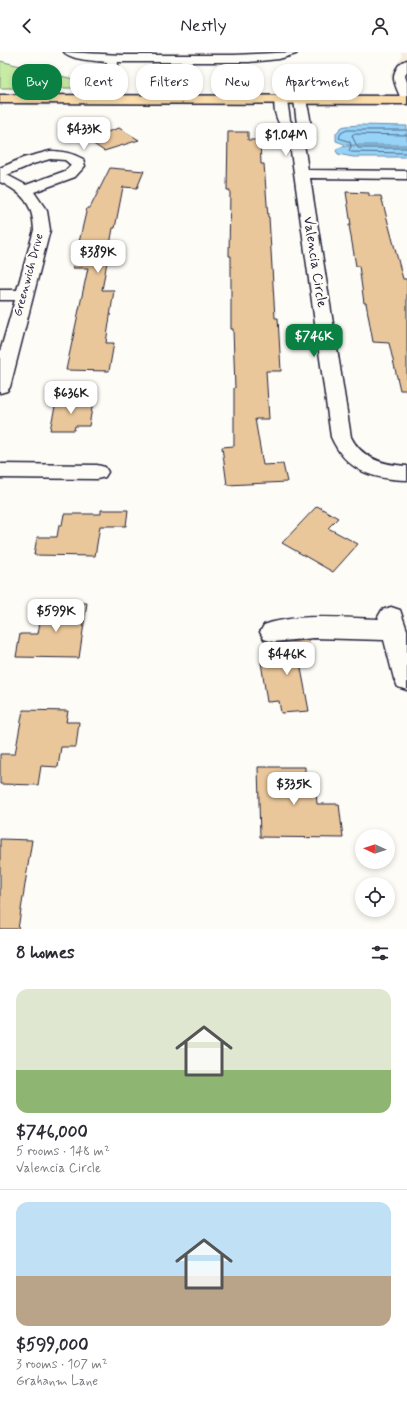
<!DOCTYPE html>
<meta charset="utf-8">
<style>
:root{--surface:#fff;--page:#f7f7f7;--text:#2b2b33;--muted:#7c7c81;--line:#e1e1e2;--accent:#0b8043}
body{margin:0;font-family:Mynerve,sans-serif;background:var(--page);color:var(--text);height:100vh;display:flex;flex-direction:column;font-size:15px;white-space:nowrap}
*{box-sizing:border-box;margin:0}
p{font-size:13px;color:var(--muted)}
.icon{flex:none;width:22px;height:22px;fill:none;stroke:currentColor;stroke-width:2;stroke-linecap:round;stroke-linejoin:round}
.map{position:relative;height:877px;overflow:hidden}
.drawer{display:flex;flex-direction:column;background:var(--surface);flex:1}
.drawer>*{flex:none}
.guide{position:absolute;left:12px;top:12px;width:383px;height:36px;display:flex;gap:8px}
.needle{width:26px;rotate:273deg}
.buttons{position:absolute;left:355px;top:777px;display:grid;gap:8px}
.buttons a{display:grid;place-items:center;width:40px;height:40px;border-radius:50%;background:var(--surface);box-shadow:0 2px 6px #0003;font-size:20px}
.price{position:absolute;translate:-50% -34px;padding:0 9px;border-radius:8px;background:#fff;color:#222;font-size:13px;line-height:26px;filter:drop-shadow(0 1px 2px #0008)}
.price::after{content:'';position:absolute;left:50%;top:24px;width:12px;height:9px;margin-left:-6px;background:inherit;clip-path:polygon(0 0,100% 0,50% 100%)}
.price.active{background:var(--accent);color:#fff}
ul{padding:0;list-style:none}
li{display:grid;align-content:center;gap:8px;height:212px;padding:0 16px}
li+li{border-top:1px solid var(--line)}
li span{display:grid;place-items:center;height:124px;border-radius:12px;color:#555}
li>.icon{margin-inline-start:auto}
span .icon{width:72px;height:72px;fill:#fffc;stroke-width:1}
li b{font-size:17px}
h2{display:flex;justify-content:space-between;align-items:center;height:48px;padding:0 16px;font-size:17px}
.tag{padding:0 14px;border-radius:16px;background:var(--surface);box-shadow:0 2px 6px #0003;font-size:14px;line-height:36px}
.tag.active{background:var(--accent);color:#fff}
header{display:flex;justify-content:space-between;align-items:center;height:52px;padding:0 16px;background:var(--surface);font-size:18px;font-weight:600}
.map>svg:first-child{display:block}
.built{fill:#f7ecdb}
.green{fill:#c7eba5;stroke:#748670}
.water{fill:#96d3f7;stroke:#688cac}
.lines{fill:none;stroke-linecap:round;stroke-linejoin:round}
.shore{stroke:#506986;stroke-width:1}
.building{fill:#eac79b;stroke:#22223b}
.minor-casing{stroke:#22223b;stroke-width:3}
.major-casing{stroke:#22223b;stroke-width:3}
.minor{fill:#fdfcf7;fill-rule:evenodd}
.major{fill:#faddab;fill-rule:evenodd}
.labels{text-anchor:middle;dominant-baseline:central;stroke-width:4;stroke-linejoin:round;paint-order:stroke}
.far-street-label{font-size:12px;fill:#22223b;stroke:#fdfcf7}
.street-label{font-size:14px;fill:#22223b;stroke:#fdfcf7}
</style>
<header><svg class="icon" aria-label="back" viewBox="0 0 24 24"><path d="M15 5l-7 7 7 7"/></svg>Nestly<svg class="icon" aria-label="person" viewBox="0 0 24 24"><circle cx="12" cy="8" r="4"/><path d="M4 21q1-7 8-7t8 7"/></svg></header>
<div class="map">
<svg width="407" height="877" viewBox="0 0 407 877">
<rect width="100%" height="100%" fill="#fdfcf7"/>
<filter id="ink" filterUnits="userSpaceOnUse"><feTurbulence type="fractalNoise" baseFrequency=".025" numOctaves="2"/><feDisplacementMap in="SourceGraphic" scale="8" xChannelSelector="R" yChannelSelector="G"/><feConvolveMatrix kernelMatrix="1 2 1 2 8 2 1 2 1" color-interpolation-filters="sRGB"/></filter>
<g filter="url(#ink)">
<path class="built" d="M401 0H407V41L396 40 390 23 402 5Z"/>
<path class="green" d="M0 9 81 29 80 36H0Z"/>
<path class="water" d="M360 73 407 74V93H347L336 89V81L342 75 346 74Z
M346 94H407V105H353L338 102 336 99 338 96Z"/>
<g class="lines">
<path class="shore" d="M407 78H347L341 81 339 86 350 90 351 94 349 99 351 100 407 101
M407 83 353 82 352 84 358 96H407"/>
</g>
<path class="building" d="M119 76 139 88 104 99 86 87Z
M228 80H248V88H260L261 112H264L268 165H269L275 266H278L281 319H266L269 367H255L263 413 283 412 287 430 227 433 222 395 234 394V336H235L233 277H231V204H229L230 138H227Z
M110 116 144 119 137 136 123 135 115 176H113L102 238H114L106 291H114L109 319 66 318 88 216H73L87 156H90Z
M346 140 369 141V144H381L403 227H407V338H400L389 291 373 290 366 251H364L359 214H356L349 173H351Z
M56 350H93L89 374H75L74 378H50Z
M317 454 338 466 328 476 358 492 333 520 282 491Z
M101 458H128L126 474H100L95 504 34 503 37 485H57L59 473H62L64 462H101Z
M43 551H87L79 606 16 605 20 582H38Z
M308 588 312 610 300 611 309 659 281 661 279 649 267 650 261 610 274 609 272 591Z
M23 658 68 659 66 670H79L76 695H61L58 715 41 714 38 733 0 732V702H15Z
M258 715H305V729H315L317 752H339L343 786 260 785Z
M0 787 32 788 18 877H0Z"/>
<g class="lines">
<g class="minor-casing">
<path id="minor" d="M64 0 121 3H234L298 0 296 2 279 7 249 10H118L112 47 110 50H102L100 47 107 10C96 9 71 8 64 0Z
M407 8V19L405 24 407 30V51L403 50 401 47C396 33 389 26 399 13 402 10 403 9 407 8Z
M281 44 285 45 287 48 290 68 296 77 297 72 294 48 296 45H304L306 48C309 63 315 73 303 85L308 118 407 119V127L310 126 351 385C362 407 384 413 407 414V428C372 427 346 419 331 385L289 85C281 78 269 56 277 45Z
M50 99C62 99 72 101 83 107L85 114 75 125 34 140 47 159 50 178 10 335 7 339 0 341V300L15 248H0V238H17L34 178C33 152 23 141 0 130V116L23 106ZM50 107 65 108 71 113 65 119 26 133 7 123 33 112Z
M0 412 97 413 105 415 108 420 105 425 97 427 0 426Z
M391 555 400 558 407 578V638L398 635 394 627 384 588 314 586 273 590 264 587 260 580 264 573C298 561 343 566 379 567L378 565 382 558Z"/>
</g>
<g class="major-casing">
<path id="major" d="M0 43 407 44V52L0 51Z"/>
</g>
<use href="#minor" class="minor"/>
<use href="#major" class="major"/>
</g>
</g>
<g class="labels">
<g class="far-street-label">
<text transform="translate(29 223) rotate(-75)">Greenwich Drive</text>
</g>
<g class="street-label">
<text transform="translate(315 210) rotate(81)">Valencia Circle</text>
</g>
</g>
</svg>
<div class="buttons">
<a><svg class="needle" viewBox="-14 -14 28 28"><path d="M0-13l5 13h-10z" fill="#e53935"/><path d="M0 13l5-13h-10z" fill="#7c7c81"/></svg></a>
<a><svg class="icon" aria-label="locate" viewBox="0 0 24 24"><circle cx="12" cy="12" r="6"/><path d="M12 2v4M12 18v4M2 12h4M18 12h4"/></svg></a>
</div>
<b class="price" style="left:84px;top:99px">$433K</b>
<b class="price" style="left:286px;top:105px">$1.04M</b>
<b class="price" style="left:98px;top:222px">$389K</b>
<b class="price active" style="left:314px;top:306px">$746K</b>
<b class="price" style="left:71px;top:363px">$636K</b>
<b class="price" style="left:56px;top:581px">$599K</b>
<b class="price" style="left:287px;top:624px">$446K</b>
<b class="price" style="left:294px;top:754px">$335K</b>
<div class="guide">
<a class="tag active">Buy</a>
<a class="tag">Rent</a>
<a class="tag">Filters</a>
<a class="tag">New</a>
<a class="tag">Apartment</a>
</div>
</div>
<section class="drawer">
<h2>8 homes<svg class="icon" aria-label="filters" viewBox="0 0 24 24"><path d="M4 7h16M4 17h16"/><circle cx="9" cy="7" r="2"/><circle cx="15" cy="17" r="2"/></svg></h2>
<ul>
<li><span style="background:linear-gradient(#dfe7d0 65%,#8fb573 0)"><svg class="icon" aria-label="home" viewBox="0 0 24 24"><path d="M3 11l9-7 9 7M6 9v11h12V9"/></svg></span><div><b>$746,000</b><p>5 rooms · 148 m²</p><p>Valencia Circle</p></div></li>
<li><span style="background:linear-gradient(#bfe0f5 60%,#b9a48a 0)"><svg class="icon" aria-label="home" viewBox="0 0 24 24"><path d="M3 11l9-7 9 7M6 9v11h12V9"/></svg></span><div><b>$599,000</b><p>3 rooms · 107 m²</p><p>Grahanm Lane</p></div></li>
</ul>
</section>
